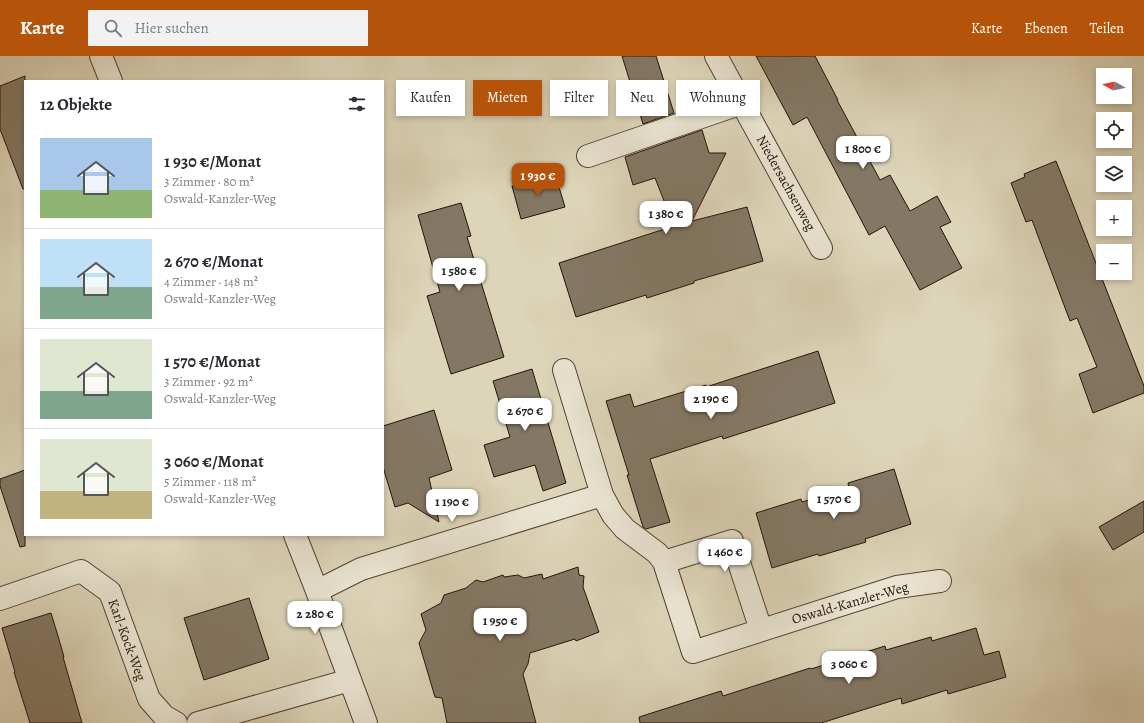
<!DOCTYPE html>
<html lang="de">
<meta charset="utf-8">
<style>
:root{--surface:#fff;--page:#f2f2f3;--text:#2b2b33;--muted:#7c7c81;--line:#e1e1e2;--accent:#b45309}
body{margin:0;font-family:Alegreya,serif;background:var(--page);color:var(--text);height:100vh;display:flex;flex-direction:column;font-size:15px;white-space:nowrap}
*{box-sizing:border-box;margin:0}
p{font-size:13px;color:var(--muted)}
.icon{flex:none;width:22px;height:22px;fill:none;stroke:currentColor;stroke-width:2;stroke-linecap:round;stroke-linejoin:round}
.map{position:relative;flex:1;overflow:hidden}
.panel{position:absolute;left:24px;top:24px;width:360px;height:456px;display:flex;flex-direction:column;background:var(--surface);border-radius:0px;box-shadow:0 2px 6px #0003}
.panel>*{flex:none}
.top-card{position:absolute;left:396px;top:24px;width:380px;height:36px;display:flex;gap:8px}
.needle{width:26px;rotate:278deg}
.controls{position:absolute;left:1096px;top:12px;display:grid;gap:8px}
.controls a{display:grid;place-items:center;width:36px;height:36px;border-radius:0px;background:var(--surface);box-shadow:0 2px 6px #0003;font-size:20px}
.price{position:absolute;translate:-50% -34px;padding:0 9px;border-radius:8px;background:#fff;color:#222;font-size:13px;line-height:26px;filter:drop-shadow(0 1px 2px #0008)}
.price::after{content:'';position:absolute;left:50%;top:24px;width:12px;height:9px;margin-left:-6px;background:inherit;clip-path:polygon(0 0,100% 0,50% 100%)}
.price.on{background:var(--accent);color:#fff}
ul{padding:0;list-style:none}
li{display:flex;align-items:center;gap:12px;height:100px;padding:0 16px}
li+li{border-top:1px solid var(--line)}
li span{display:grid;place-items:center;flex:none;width:112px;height:80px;border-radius:0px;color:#555}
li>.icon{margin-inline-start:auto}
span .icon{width:48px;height:48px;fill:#fffc;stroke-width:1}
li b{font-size:17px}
h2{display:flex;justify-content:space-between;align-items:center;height:48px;padding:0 16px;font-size:17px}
.tag{padding:0 14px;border-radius:0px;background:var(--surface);box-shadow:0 2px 6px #0003;font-size:14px;line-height:36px}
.tag.on{background:var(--accent);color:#fff}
header{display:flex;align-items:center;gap:24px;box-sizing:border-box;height:56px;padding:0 20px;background:var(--accent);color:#fff}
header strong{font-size:19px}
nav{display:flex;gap:22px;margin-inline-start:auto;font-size:14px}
.search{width:280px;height:36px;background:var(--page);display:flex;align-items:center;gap:10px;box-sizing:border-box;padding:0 14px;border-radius:0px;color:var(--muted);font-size:15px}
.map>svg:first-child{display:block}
.building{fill:#847865;stroke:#231409}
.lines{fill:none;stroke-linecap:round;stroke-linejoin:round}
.minor-casing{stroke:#524435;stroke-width:24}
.minor{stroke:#e9e4d2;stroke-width:22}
.labels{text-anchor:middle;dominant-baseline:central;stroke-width:3.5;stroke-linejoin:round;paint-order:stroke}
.street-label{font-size:14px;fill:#231409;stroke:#e9e4d2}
</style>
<header>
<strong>Karte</strong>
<div class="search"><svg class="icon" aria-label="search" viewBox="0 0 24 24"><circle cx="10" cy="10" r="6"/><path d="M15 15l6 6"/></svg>Hier suchen</div>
<nav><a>Karte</a><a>Ebenen</a><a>Teilen</a></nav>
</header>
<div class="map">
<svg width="1144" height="667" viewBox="0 0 1144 667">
<rect width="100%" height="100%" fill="#ddd5b9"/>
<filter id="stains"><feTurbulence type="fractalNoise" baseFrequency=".005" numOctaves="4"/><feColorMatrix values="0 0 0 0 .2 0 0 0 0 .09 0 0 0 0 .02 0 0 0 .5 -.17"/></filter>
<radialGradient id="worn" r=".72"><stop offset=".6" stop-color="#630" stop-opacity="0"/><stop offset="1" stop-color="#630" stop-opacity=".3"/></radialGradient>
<path class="building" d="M622 0H656L674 57 643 68Z
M756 0H815L838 44H837L880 124 890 119 910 155 937 140 951 166 940 171 962 212 920 234 885 170 869 179 807 61 793 69Z
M25 20V133H23L0 73V30Z
M702 74 709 97H726L692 165 747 151 763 205 694 225V227L647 242 646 239 576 261 559 207 674 170 655 122 633 129 625 101Z
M1056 105 1144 330V337L1093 357 1079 318 1097 311 1077 262 1070 265 1032 164 1026 166 1011 127 1025 121 1024 118Z
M555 118 565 151 521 163 512 130Z
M461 147 471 180 467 181 504 301 451 318 427 240 440 236 418 159Z
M818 295 835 347 723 383 722 380 650 403 670 466 646 473 643 471 627 419H629L606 345 630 338 634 351 706 329V331Z
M532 313 566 427 543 435 535 409 494 421 484 389 510 381 493 325Z
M434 354 452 414 429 422 439 466 408 447 395 451 383 411V370Z
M894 413 911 468 865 483 866 486 819 500 818 498 772 512 756 457 801 443 802 446 826 439 849 432 848 427Z
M25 414V490L20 491 0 430V423Z
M1144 445V476L1113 494 1099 471Z
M578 511 579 519 584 520 583 531 599 576 576 585 575 583 530 597 528 608 523 618 536 667H447L442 642 435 641 419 587 426 574 421 558 441 547 444 539 466 532 476 524 483 526 503 519 504 521 518 519 524 522 542 518 543 523Z
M249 542 269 603 204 624 184 562Z
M51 557 58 580 64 601H63L82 667H30L14 616H15L2 572Z
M976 572 984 599 999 595 1006 621 948 638 947 634 902 648 901 642 821 667H640L639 661 721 635 723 640 810 612 811 613 885 590 886 594 931 581 932 585Z"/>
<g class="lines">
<g class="minor-casing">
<path id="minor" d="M101 0 111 25
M716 0 821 192
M588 100 742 47
M564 314 602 439 613 459 625 473 657 497 664 506 693 596 897 531 940 525
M295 479 317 535 366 667
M664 506 732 485 761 574
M317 535 361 513 602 439
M0 543 81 515 110 536 149 643 164 660 176 667
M198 667 350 624"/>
</g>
<use href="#minor" class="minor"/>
</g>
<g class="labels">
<g class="street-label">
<text transform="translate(786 127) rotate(61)">Niedersachsenweg</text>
<text transform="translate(850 547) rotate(-16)">Oswald-Kanzler-Weg</text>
<text transform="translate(127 584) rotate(70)">Karl-Kock-Weg</text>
</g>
</g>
<rect width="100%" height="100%" filter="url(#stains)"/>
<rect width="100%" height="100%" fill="url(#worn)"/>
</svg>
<div class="controls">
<a><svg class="needle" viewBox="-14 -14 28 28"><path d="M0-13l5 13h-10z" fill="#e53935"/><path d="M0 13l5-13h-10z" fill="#7c7c81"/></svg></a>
<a><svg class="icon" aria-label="locate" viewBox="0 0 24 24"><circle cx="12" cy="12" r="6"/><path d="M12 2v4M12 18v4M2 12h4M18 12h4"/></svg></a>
<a><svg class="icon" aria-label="layers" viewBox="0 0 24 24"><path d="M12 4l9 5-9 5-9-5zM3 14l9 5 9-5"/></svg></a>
<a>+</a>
<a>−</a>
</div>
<b class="price" style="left:863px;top:114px">1 800 €</b>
<b class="price on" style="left:538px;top:141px">1 930 €</b>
<b class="price" style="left:666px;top:179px">1 380 €</b>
<b class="price" style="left:459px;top:236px">1 580 €</b>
<b class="price" style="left:711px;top:364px">2 190 €</b>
<b class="price" style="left:525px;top:376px">2 670 €</b>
<b class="price" style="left:834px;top:464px">1 570 €</b>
<b class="price" style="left:452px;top:467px">1 190 €</b>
<b class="price" style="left:725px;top:517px">1 460 €</b>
<b class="price" style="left:315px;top:579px">2 280 €</b>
<b class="price" style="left:500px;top:586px">1 950 €</b>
<b class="price" style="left:849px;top:629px">3 060 €</b>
<div class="top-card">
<a class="tag">Kaufen</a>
<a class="tag on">Mieten</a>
<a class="tag">Filter</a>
<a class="tag">Neu</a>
<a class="tag">Wohnung</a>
</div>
<section class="panel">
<h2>12 Objekte<svg class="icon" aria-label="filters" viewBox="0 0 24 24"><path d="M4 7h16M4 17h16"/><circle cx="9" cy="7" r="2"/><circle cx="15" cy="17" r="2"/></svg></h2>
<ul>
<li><span style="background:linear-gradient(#a9c7e8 65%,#8fb573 0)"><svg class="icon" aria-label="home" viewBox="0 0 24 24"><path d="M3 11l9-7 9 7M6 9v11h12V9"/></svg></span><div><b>1 930 €/Monat</b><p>3 Zimmer · 80 m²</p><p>Oswald-Kanzler-Weg</p></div></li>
<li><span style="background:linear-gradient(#bfe0f5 60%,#7fa58c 0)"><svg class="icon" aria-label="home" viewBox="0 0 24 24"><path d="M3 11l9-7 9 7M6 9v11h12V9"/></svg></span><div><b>2 670 €/Monat</b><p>4 Zimmer · 148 m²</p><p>Oswald-Kanzler-Weg</p></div></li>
<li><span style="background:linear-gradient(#dfe7d0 65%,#7fa58c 0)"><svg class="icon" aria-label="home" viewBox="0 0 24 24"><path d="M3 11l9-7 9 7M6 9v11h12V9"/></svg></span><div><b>1 570 €/Monat</b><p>3 Zimmer · 92 m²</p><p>Oswald-Kanzler-Weg</p></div></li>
<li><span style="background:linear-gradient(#dfe7d0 65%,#c2b280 0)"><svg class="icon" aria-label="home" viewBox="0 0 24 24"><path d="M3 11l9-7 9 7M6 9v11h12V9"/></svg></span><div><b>3 060 €/Monat</b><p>5 Zimmer · 118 m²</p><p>Oswald-Kanzler-Weg</p></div></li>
</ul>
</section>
</div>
